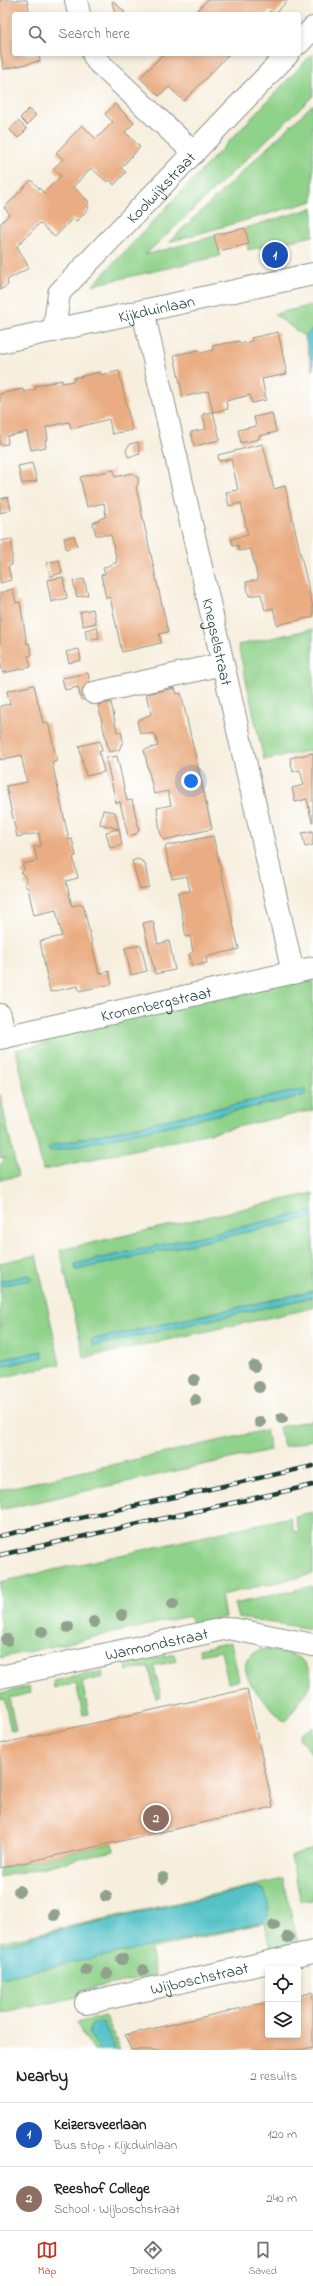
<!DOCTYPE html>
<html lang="en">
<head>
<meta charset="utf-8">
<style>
	:root { --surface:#fff; --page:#f2f2f2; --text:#202124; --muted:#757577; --line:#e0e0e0; --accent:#c8321e }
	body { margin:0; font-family:"Indie Flower",sans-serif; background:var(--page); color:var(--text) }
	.controls { position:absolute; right:12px; bottom:12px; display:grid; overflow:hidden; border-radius:4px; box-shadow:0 2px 6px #0003 }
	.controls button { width:36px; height:36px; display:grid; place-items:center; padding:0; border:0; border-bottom:1px solid var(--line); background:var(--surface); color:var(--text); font:20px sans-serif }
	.you { position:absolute; left:191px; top:781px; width:14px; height:14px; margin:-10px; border:3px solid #fff; border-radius:50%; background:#1a73e8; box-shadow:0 0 0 6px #1a73e833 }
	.badge { display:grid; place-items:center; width:26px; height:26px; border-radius:50%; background:var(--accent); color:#fff; font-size:13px; font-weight:700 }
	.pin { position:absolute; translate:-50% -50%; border:2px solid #fff; box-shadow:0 1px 4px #0006 }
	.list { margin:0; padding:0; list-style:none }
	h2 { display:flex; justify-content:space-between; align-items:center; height:52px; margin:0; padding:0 16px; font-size:17px }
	h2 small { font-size:13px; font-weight:400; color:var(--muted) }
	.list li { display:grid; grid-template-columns:26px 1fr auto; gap:12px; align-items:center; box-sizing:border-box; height:64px; padding:0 16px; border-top:1px solid var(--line) }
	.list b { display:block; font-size:15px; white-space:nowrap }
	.list p { margin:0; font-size:13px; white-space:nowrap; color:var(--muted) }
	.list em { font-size:13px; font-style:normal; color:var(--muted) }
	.icon { flex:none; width:22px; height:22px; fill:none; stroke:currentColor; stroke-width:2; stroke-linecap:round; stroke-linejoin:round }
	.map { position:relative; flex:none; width:313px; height:2050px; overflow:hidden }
	.search { position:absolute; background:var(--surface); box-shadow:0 2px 6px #0003; left:12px; right:12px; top:12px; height:44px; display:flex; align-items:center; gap:10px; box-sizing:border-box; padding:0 14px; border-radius:4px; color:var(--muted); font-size:15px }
	.sheet { height:180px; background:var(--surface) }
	nav { display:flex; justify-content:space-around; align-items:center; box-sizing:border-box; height:56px; border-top:1px solid var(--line); background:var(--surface); font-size:11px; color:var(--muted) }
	nav a { display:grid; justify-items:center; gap:2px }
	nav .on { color:var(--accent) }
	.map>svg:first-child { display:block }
</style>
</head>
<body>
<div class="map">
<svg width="313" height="2050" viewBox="0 0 313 2050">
	<rect width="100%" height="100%" fill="#fff"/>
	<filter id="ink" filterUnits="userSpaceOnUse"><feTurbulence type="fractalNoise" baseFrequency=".025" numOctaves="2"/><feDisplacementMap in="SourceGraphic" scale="8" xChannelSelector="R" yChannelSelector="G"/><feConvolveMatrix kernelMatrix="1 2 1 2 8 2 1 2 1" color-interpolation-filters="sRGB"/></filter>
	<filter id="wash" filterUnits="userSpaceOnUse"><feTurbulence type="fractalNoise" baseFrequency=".012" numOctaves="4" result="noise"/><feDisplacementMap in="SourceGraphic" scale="16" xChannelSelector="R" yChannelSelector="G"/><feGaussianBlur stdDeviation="0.9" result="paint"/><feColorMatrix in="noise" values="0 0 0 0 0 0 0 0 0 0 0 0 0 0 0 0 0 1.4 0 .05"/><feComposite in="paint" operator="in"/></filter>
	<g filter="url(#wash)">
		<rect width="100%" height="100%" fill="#f7efde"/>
		<!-- green -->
		<path fill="#8fd28a" stroke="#57885f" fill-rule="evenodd" d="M313,53V96L311,98L145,255L215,236L220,256L93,285Z
			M313,104V201L169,242Z
			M313,208V236L248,250L245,228Z
			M313,305V328L305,337L274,314Z
			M313,629V750L264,760L238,645Z
			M313,976V1110L43,1170L16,1050L47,1043L45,1036ZM304,1089L306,1093L303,1096L58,1150L49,1151L48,1148L53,1145Z
			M0,1094L18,1176L0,1180V1164L6,1158H0Z
			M313,1193V1211L75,1264L77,1270L313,1217V1291L91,1340L93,1346L313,1297V1308L84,1358L60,1250Z
			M36,1255L60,1364L0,1378V1367L43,1357L42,1351L0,1360V1286L31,1280L30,1275L0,1281V1263Z
			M313,1420V1440L284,1447L279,1427Z
			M266,1430L270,1450L0,1510V1490Z
			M313,1512V1574L221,1595L225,1617L194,1624L189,1616L0,1658V1582L290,1517L294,1532L299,1531L295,1516Z
			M313,1586V1629L238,1618L234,1604Z
			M231,1642L239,1680L228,1682L221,1651L200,1655L199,1649Z
			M263,1649C284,1651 313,1655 311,1684L286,1721L282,1720C270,1706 236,1678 248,1658C252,1653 257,1650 263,1649Z
			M174,1654L176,1661L154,1666L161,1697L156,1699L149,1667L127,1671L126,1665Z
			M102,1671L103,1677L82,1682L89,1714L83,1715L76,1683L54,1688L53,1681Z
			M29,1687L30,1693L9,1698L16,1730L11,1731L4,1699L0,1700V1693Z
			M313,1727V1755L299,1738L301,1734Z
			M113,1843L114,1851L0,1877V1868Z
			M313,1848V1900L301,1902L291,1857Z
			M283,1879L298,1942L271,1949L265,1923L150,1949L155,1975L80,1991L81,1996L0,2014V1978L263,1922L269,1909L264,1890L257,1887L44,1934L0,1946V1942Z
			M106,2016L120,2050H116L104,2024L89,2034L99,2050H93L76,2023Z"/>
		<!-- water -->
		<path fill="#54c2c8" stroke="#3a807e" d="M313,328V371L305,337Z
			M304,1089L306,1093L303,1096L58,1150L49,1151L48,1148L53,1145Z
			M313,1211V1217L76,1270L75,1264Z
			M30,1275L31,1280L0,1286V1281Z
			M313,1291V1297L93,1346L91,1340Z
			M42,1351L43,1357L0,1367V1360Z
			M257,1887L264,1890C267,1900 273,1913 264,1922L0,1978V1946L44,1934Z
			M100,2022L104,2024L116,2050H99L89,2034L91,2025Z"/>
		<g id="blocks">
			<!-- building -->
			<path fill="#eaad83" d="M0,0H27L30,14H14V54H39L40,61L4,69L0,50Z
				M207,0H288L275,14L270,11L267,14H194Z
				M113,1L125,12L123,14H115L112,2Z
				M163,54H229L184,101L169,87L159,96L140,78Z
				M115,104L134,123L125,132L140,147L121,168L126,172L114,185L110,180L107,182L91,168L73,187L89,202L87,204L89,208L77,221L72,219L55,237L40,223L17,246L29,268L7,280L8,285L0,290V224L10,214L4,208L31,180L44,193L61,176L53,169L63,159L56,153L82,125L96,139L113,122L105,114Z
				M29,109L36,115L27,125L20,118Z
				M18,121L27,129L18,138L10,130Z
				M245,228L249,244L218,251L214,235Z
				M278,332L287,374L262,379L266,400L252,403L250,395L226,401L228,409L213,412L208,391L183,397L174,355L199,350L201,353L213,350L212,346L239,341L240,344L252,341L251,338Z
				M119,371L132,430L112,434L109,419L71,429L69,422L46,427L48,440H45L46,447L31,450L27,432L7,436L8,444L0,445V394L23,389V392L36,389L35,386L62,380V383L74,381V378L100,372L101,375Z
				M213,412L220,440L194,446L191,432L206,429L203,414Z
				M272,413L276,432L259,436V439L241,443L238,430L256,426L254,417Z
				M138,442L140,454L128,457L126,450L130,444Z
				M263,444L274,489L285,486L313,608V617L277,625L273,608L265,610L261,594L249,596L246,582L258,580L251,549L239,551L238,545L233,546L231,539L248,535L241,503L229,506L226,492L238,490L231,459L219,461L218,455Z
				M32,463L37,481L22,484L18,466Z
				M114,470L115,477L132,473L138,478V485L136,487L168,632L159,634L161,643L122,652L110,597L106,598L101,575L105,574L103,568L117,562L114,548L111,535H96L93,523L106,516L104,503L87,507L80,477Z
				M8,497L11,510L0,513V499Z
				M74,536L77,546L66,549L64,538Z
				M12,539V565L8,566L11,580L0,583V541Z
				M59,560L62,573L50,576L47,563Z
				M63,577L67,598L51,602L47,580Z
				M84,579L88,595L77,597L73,581Z
				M13,589L16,603L20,602L27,644L29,643L32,655L28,656L31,667L3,673L0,660V593Z
				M93,609L96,623L83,626L80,612Z
				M97,627L99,638L87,640L85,630Z
				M79,649L81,660L69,663L66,652Z
				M88,673L93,698L81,700L78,687L65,690L62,678Z
				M34,685L43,723L48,722L57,761L52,762L69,840L72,839L76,856L73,857L78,878L66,881L72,906L83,904L99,974L109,971L112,984L79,991L78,986L50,992L40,941L62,936L56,910L34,915L28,888L24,885L26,880L25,876L21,873L24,869L22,864L37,861L34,847L41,846L39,833L17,837L6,786L27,782L21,755L0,760V706L10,704L7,691Z
				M175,688L177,694L181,693L212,829L164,840L160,832L157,808L171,805L168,791L154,794L144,750L158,746L155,734L140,733L137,721L151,714L146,694Z
				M111,702L117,732L121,731L123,741L119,750L109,752L98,705Z
				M100,741L102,751L99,752L104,772L86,776L79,746Z
				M313,753V822H312L307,799L295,802L292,788L304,785L300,770L293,772L290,758Z
				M117,756L127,801L132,800L139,830L136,834L128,836L120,802L116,803L106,758Z
				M103,810L115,812L119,829L100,824Z
				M119,829L122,845L110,848L106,832Z
				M313,831V845L305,847L302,833Z
				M213,836L239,949L206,957L207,963L192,966L189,954L193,952L190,936L186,937L178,893L190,891L187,876L172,879L165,846Z
				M138,859L145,863L149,887L140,889L132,861Z
				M153,921L158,944L169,941L175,970L155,974L143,923Z
				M141,945L147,971L131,975L125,948Z
				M247,1689L273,1807L0,1868V1744Z
				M313,1992V2047L298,2050H131L125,2035L268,2002V2035H298V1996Z"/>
		</g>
	</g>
	<g filter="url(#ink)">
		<use href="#blocks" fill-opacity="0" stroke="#8b9689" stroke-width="1"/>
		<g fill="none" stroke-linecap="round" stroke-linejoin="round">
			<defs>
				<g id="minor">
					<path d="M76,0L79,14"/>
					<path d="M299,43L313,28"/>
					<path d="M93,54L97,61L194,153"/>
					<path id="s1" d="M143,311L293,973"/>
					<path id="s2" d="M54,331L59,293L288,54"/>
					<path id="s3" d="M0,342L313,274"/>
					<path d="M94,693L223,664"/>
					<path d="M0,1015L5,1037"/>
					<path id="s4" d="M0,1038L313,968"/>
					<path id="s5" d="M0,1677L228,1628L313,1645"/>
					<path id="s6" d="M86,2003L313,1952"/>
				</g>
			</defs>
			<!-- minor casing -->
			<use href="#minor" stroke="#8b9689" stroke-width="24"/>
			<!-- minor -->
			<use href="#minor" stroke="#fff" stroke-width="22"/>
			<defs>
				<path id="rail" d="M0,1536L313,1466
					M0,1555L313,1485"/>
			</defs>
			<!-- rail casing -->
			<use href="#rail" stroke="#1f3d34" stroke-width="4.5"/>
			<!-- rail -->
			<use href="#rail" stroke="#fff" stroke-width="3" stroke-dasharray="9" stroke-linecap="butt"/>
		</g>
		<!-- trees -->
		<g fill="#90a18d">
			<circle cx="254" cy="1366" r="6"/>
			<circle cx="194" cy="1380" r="6"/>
			<circle cx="259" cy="1387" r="6"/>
			<circle cx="195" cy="1400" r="6"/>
			<circle cx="282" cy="1418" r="6"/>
			<circle cx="260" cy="1422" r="6"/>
			<circle cx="173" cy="1604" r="6"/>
			<circle cx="122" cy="1615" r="6"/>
			<circle cx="94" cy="1622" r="6"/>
			<circle cx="68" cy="1627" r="6"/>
			<circle cx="42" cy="1632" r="6"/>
			<circle cx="7" cy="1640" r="6"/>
			<circle cx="163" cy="1878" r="6"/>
			<circle cx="19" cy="1891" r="6"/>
			<circle cx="106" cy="1896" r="6"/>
			<circle cx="54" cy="1915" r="6"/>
			<circle cx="274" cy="1925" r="6"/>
			<circle cx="288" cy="1937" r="6"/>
			<circle cx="122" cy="1959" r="6"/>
			<circle cx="86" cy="1970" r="6"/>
			<circle cx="143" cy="1970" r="6"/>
			<circle cx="107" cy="1974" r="6"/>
		</g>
	</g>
	<g text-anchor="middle" stroke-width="4" stroke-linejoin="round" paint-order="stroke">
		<!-- street labels -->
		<g font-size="16" fill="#1f3d34" stroke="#fff">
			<text dy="6" stroke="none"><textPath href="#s2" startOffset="185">Koolwijkstraat</textPath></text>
			<text dy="6" stroke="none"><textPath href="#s3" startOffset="160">Kijkduinlaan</textPath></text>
			<text dy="6" stroke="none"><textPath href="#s1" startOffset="339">Knegselstraat</textPath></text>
			<text dy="6" stroke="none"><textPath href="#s4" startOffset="160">Kronenbergstraat</textPath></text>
			<text dy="6" stroke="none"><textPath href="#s5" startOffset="160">Warmondstraat</textPath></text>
			<text dy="6" stroke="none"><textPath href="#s6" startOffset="116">Wijboschstraat</textPath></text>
		</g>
	</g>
</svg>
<div class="controls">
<button><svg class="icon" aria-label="locate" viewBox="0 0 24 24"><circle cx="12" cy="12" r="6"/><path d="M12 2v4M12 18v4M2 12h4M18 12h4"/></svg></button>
<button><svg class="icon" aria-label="layers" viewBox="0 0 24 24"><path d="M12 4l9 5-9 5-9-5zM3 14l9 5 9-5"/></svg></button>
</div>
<div class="you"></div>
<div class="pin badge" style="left:275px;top:255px;background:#1a4fb4">1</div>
<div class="pin badge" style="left:156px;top:1818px;background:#8d6e63">2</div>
<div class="search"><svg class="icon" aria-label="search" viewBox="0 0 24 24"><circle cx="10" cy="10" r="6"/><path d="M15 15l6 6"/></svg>Search here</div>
</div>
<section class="sheet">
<h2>Nearby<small>2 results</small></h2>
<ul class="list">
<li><span class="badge" style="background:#1a4fb4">1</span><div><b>Keizersveerlaan</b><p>Bus stop · Kijkduinlaan</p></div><em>120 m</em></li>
<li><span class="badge" style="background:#8d6e63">2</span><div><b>Reeshof College</b><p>School · Wijboschstraat</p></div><em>240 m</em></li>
</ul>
</section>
<nav>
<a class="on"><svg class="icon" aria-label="map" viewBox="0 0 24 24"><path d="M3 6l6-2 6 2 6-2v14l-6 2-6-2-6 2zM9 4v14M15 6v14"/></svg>Map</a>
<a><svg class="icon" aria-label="directions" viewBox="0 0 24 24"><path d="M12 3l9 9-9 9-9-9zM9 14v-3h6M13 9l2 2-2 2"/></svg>Directions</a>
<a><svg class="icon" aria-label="saved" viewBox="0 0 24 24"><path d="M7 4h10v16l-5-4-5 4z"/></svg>Saved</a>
</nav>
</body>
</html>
